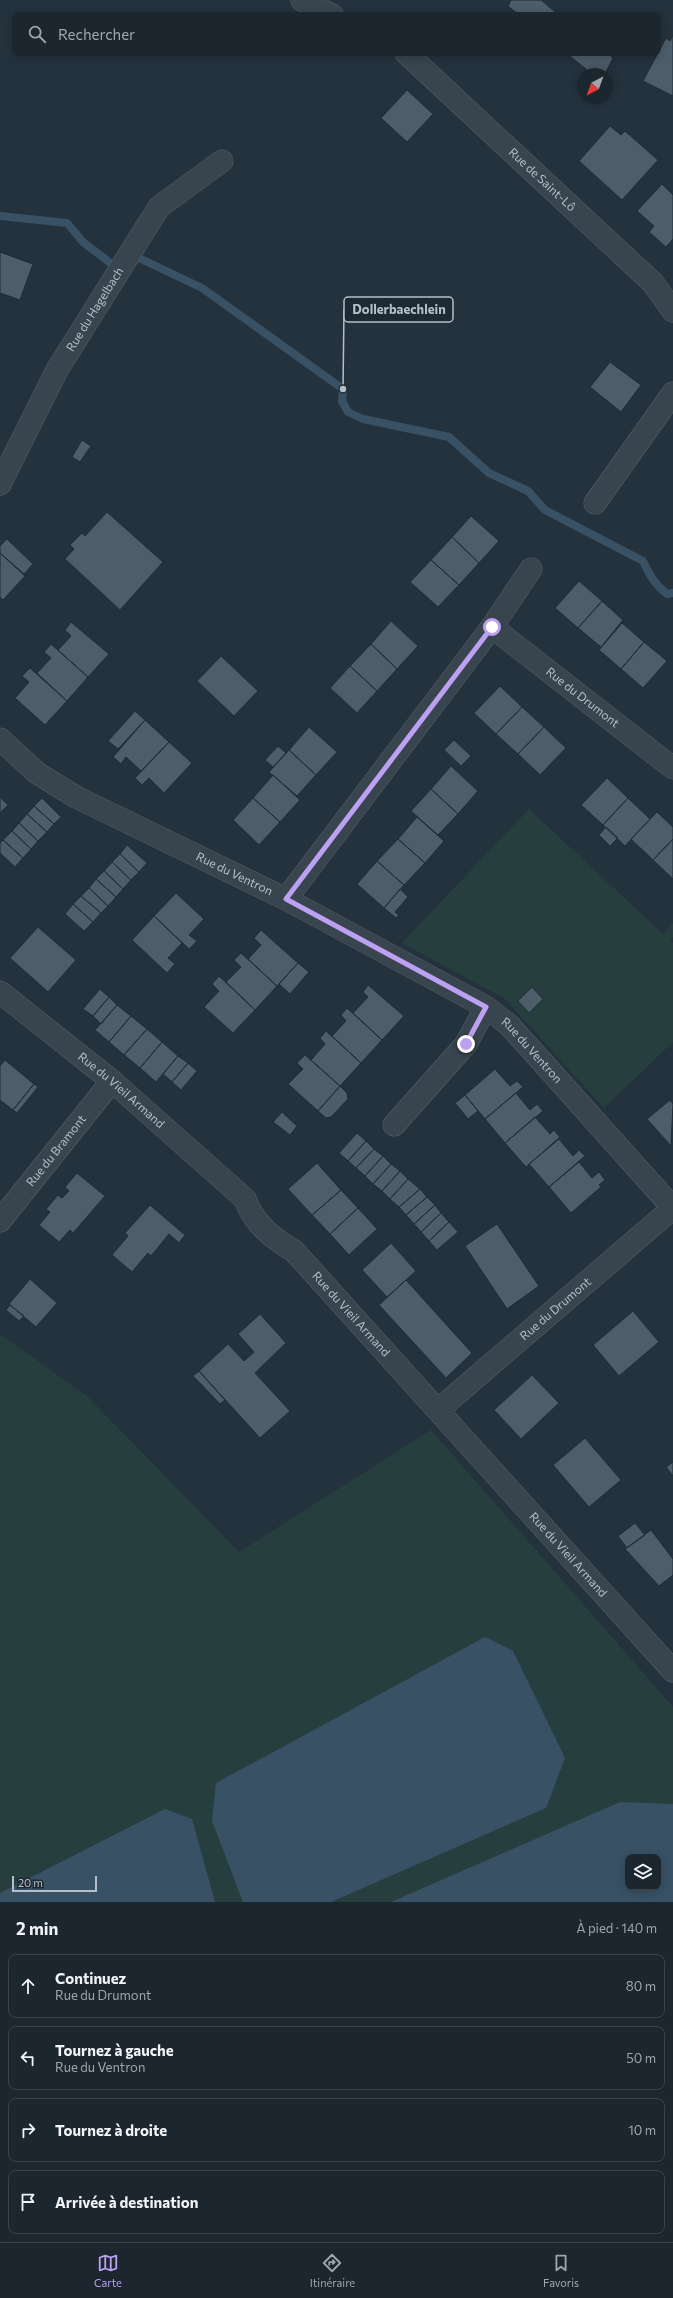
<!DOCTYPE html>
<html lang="fr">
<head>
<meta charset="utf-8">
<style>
	:root { --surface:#1b262e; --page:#28323a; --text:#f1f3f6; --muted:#a0a5aa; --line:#39434a; --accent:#bca0f2 }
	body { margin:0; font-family:Commissioner,sans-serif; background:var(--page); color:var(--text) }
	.controls { position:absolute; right:12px; bottom:12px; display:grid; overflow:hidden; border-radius:8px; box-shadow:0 2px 10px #0003 }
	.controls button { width:36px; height:36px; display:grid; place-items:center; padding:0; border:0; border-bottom:1px solid var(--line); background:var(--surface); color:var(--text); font:20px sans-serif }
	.compass { position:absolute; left:577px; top:68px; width:36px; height:36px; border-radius:50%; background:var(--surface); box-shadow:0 2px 10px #0003; rotate:221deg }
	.scale { position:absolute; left:12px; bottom:10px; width:85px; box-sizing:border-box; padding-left:4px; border:2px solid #b4bfc9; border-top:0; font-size:11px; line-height:14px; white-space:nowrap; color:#b4bfc9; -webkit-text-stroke:3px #1d2933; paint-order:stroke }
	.stop { position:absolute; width:12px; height:12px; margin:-9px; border:3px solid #bca0f2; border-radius:50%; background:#fff }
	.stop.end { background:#bca0f2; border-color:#fff; box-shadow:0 1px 4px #0008 }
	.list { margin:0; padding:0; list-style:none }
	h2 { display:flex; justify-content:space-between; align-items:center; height:52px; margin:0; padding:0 16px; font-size:17px }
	h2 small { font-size:13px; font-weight:400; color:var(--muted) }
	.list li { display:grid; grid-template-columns:26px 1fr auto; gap:12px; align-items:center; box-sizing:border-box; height:64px; margin:0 8px 8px; padding:0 8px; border:1px solid var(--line); border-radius:8px }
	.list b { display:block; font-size:15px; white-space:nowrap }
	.list p { margin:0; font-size:13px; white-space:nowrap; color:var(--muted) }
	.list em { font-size:13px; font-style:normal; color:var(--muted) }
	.icon { flex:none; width:22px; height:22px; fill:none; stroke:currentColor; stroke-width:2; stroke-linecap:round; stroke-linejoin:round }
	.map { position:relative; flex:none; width:673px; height:1902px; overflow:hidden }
	.search { position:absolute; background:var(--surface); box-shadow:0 2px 10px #0003; left:12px; right:12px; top:12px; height:44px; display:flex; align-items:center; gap:10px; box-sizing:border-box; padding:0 14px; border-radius:8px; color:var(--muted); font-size:15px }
	.sheet { height:340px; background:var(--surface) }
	nav { display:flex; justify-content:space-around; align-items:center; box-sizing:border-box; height:56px; border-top:1px solid var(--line); background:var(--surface); font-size:11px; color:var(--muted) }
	nav a { display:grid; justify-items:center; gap:2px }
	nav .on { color:var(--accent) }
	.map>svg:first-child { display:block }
</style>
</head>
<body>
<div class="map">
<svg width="673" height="1902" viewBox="0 0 673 1902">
	<rect width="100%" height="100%" fill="#24323e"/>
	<!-- green -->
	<path fill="#263f3e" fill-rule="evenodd" d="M529,809L663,934L673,923V937L670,940L673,943V1042L604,1108L504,998L402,943Z
		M0,1334L87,1396L239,1552L431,1430L673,1707V1902H0ZM628,1857H658V1887H628Z"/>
	<!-- water -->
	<path fill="#385165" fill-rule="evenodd" d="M485,1637L513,1651L565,1758L546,1808L331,1902H243L212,1821L216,1783Z
		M620,1802L673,1804V1902H391ZM628,1857H658V1887H628Z
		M165,1809L192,1819L215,1902H0V1893Z"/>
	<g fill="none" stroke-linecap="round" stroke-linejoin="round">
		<!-- stream -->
		<path stroke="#385165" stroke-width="8" d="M0,216L67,223L83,242L113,265L119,263
			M131,260L139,258L202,288L343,389L342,401L348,412L363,419L449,437L489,473L528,491L545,510L643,561C649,574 655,585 667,594L673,593"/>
	</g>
	<!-- building -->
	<path fill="#4d5d69" stroke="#1f2b35" d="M511,0H541L559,15H519L508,6Z
		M673,35V96L643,81L666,38L670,41Z
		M566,53H607L613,58L605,74H592Z
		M407,90L433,114L407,142L381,118Z
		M610,126L621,135L625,131L658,160L622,200L579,161Z
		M662,184L673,195V239L666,247L649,232L654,226L637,211Z
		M0,252L33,264L20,300L0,293Z
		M610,362L641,385L621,412L590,387Z
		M82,440L91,446L80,462L72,457Z
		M107,512L163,562L120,610L65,559L74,549L70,545L82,533L85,536Z
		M471,516L499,541L479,563L452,537Z
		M452,537L479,563L459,585L431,560Z
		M7,539L33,564L24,574L0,553V546Z
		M0,553L25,576L3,600L0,597Z
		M431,560L459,585L438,607L410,582Z
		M579,581L602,601L578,628L555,608Z
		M602,601L623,620L601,647L578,628Z
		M391,621L418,646L397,669L371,644Z
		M71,622L109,654L88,677L58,650L71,636L65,630Z
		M622,623L644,642L621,669L599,650Z
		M644,642L667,661L643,688L621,669Z
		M51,644L88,677L67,701L37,673L51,658L44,652Z
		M371,644L397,669L377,691L350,666Z
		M221,656L258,691L234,716L197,681Z
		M350,666L377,691L357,713L330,688Z
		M30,668L67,701L45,725L15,698L29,682L22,676Z
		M500,686L522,707L496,734L474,713Z
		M522,707L544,727L518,754L496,734Z
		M135,711L145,720L118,749L108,741Z
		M145,720L169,742L141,771L126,757L121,764L113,757Z
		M309,727L337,752L316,775L289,750Z
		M544,727L566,748L540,775L518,754Z
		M454,740L471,756L461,766L444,750Z
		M169,742L192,763L164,793L149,778L142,785L135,778Z
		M278,746L286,753L273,767L265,760Z
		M289,750L316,775L297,796L269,772Z
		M451,766L478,791L458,814L431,789Z
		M273,775L300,800L280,822L253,798Z
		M607,778L628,798L603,825L581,805Z
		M431,789L458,814L438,835L411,811Z
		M0,797L8,805L0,813Z
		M42,798L61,817L54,824L34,806Z
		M253,798L280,822L259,845L233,820Z
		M628,798L650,819L625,846L603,825Z
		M34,806L54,824L47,832L27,814Z
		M657,812L673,827V839L653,860L631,839Z
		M27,814L47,832L38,841L19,823Z
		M417,817L444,841L425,863L398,839Z
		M19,823L38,841L31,849L12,831Z
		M606,827L618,838L610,846L599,835Z
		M12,831L31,849L23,858L3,840Z
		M398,839L425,863L404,885L377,861Z
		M673,839V879L653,860Z
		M3,840L23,858L15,867L0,853V843Z
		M127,845L147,863L139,872L120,854Z
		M120,854L139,872L131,880L112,862Z
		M377,861L404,885L384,908L357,884Z
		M112,862L131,880L123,889L104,871Z
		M104,871L123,889L116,897L96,879Z
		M96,879L116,897L108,906L89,888Z
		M89,888L108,906L101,913L81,896Z
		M400,889L408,897L395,912L399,915L396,918L384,908Z
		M176,893L204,919L189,935L197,941L189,949L154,916Z
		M81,896L101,913L93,922L73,904Z
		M73,904L93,922L84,931L65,914Z
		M154,916L182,943L168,958L175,964L167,973L132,940Z
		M38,927L76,960L48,992L10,958Z
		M261,930L298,963L277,986L248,959L261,945L254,938Z
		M241,953L277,986L255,1010L226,982L241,967L234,960Z
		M298,963L309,972L290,994L279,984Z
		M219,976L255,1010L233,1033L204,1007L219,991L212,984Z
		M368,985L404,1016L382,1040L353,1013L368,997L363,992Z
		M532,987L543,999L529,1013L518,1001Z
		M100,989L109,997L93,1016L83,1009Z
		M109,997L117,1005L101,1024L93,1016Z
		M117,1005L131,1016L109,1042L95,1030Z
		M347,1008L382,1040L361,1063L332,1036L346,1021L341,1015Z
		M131,1016L147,1029L124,1055L109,1042Z
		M147,1029L162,1042L140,1068L124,1055Z
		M326,1031L361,1063L340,1086L311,1060L325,1044L320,1038Z
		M162,1042L178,1056L156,1082L140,1068Z
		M305,1055L340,1086L318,1111L288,1084L303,1069L297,1063Z
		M178,1056L188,1063L172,1082L163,1074Z
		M5,1060L34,1084L13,1110L0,1100V1066Z
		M188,1063L197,1071L181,1090L172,1082Z
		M495,1069L510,1086L517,1081L523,1087L485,1119L465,1095Z
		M34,1084L38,1087L17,1113L13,1110Z
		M340,1086L347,1093L348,1099L331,1117L326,1118L318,1111Z
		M516,1093L530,1110L537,1104L543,1111L505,1143L485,1119Z
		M465,1095L478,1111L468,1119L455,1103Z
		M670,1100L673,1104L671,1146L647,1119Z
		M282,1112L297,1126L290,1135L273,1122Z
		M535,1117L550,1134L554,1130L560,1137L526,1167L505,1143Z
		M357,1133L366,1141L348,1161L339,1153Z
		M559,1139L573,1156L579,1150L585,1156L549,1187L529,1164Z
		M366,1141L374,1149L356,1168L348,1161Z
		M374,1149L383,1156L365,1176L356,1168Z
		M383,1156L391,1164L373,1184L365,1176Z
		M579,1162L592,1178L599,1172L605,1180L599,1185L601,1187L571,1213L549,1187Z
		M317,1163L341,1190L312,1215L288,1189Z
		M391,1164L400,1171L382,1191L373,1184Z
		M400,1171L408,1179L390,1199L382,1191Z
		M77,1173L105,1196L73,1233L70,1230L59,1242L39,1225L50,1212L46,1209L58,1195L62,1198L69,1191L65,1187Z
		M408,1179L420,1189L399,1207L390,1199Z
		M420,1189L427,1197L406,1215L399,1207Z
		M341,1190L358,1208L330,1234L312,1215Z
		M427,1197L435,1205L414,1224L406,1215Z
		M150,1205L185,1235L179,1243L169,1234L151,1256L148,1253L132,1272L112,1255L128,1236L125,1233Z
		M435,1205L441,1213L421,1232L414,1224Z
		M358,1208L377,1229L349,1255L330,1234Z
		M441,1213L449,1222L429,1241L421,1232Z
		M449,1222L458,1232L437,1250L429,1241Z
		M497,1224L539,1286L507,1309L465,1246Z
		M391,1243L416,1271L387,1297L362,1270Z
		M30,1279L57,1303L36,1327L9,1304Z
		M406,1280L472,1353L446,1378L379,1305Z
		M10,1305L24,1316L19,1321L6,1310Z
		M633,1311L659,1342L619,1376L593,1345Z
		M260,1314L286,1343L255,1373L290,1411L260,1438L199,1371L228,1344L244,1361L254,1352L238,1334Z
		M199,1371L225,1400L220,1404L193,1376Z
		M532,1375L559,1403L521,1439L494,1410Z
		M585,1438L621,1480L589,1507L553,1465Z
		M673,1462V1476L666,1467Z
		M635,1523L645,1535L627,1548L618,1536Z
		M651,1530L673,1559V1575L659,1586L625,1549Z"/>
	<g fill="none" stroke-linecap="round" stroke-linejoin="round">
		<defs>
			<g id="minor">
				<path d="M302,0L332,15"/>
				<path id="s1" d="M406,53L653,283L673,311"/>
				<path id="s2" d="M0,484L57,370L159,207L222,161"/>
				<path d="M595,503L673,393"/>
				<path d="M492,627L531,569"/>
				<path id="s3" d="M0,739L37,773L76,797L286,899L486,1007L509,1025L673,1208"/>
				<path id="s4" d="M286,899L492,627L673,768"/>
				<path id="s5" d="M0,992L112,1081L245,1199C254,1224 272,1238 294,1251L673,1671"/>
				<path d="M394,1125L466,1044L486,1007"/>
				<path id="s6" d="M0,1221L112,1081"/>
				<path id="s7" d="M438,1410L673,1208"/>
			</g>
		</defs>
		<!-- minor casing -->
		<use href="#minor" stroke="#56626c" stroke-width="23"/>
		<!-- minor -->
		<use href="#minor" stroke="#38444e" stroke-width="22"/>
	</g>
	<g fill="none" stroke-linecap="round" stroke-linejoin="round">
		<!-- route -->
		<path stroke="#bca0f2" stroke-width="5" d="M466,1044L486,1007L286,899L492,627"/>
	</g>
	<g text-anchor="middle" stroke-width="3.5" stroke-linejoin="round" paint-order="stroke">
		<!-- street labels -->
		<g font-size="12" fill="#b4bfc9" stroke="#1d2933">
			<text dy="4" stroke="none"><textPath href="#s1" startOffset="186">Rue de Saint-Lô</textPath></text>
			<text dy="4" stroke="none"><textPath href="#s2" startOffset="199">Rue du Hagelbach</textPath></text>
			<text dy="4" stroke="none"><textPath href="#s4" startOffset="456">Rue du Drumont</textPath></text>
			<text dy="4" stroke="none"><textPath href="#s3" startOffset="272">Rue du Ventron</textPath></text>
			<text dy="4" stroke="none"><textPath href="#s3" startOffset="620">Rue du Ventron</textPath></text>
			<text dy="4" stroke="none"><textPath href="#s5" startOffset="156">Rue du Vieil Armand</textPath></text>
			<text dy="4" stroke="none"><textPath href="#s6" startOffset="90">Rue du Bramont</textPath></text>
			<text dy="4" stroke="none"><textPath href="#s7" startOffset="155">Rue du Drumont</textPath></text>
			<text dy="4" stroke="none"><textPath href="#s5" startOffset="479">Rue du Vieil Armand</textPath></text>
			<text dy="4" stroke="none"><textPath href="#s5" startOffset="803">Rue du Vieil Armand</textPath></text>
		</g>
	</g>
	<!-- callouts -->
	<path fill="none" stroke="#b4bfc9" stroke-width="1.5" d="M343 389L344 309"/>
	<circle fill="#b4bfc9" stroke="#1d2933" stroke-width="1.5" cx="343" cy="389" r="4"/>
	<rect fill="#1d2933" stroke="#b4bfc9" stroke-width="1.5" x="344" y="297" width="109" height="25" rx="4"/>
	<g font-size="13" text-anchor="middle" font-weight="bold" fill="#b4bfc9">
		<text x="399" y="314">Dollerbaechlein</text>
	</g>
</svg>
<div class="controls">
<button><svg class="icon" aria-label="layers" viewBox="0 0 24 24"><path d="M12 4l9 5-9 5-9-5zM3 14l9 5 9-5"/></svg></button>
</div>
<svg class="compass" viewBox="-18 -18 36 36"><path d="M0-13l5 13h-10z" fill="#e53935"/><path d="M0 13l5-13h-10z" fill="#a0a5aa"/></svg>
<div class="scale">20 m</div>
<div class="stop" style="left:492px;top:627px"></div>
<div class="stop end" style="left:466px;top:1044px"></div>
<div class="search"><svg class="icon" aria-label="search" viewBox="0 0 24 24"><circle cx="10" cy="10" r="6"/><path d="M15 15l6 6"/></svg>Rechercher</div>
</div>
<section class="sheet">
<h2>2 min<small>À pied · 140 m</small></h2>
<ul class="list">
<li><svg class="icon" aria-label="ahead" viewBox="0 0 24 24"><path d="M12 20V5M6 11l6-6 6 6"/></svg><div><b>Continuez</b><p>Rue du Drumont</p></div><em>80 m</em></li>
<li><svg class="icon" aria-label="left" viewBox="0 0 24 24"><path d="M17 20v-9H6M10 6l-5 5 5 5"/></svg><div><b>Tournez à gauche</b><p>Rue du Ventron</p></div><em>50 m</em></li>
<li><svg class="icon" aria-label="right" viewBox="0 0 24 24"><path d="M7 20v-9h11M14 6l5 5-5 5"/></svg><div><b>Tournez à droite</b></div><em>10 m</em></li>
<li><svg class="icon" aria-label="arrive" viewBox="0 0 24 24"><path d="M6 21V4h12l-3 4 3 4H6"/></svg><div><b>Arrivée à destination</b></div></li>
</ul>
</section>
<nav>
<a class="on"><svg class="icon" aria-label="map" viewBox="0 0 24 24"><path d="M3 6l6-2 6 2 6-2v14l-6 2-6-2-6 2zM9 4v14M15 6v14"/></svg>Carte</a>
<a><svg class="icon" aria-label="directions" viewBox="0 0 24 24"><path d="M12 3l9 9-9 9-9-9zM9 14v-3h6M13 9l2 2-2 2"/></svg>Itinéraire</a>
<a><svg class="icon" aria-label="saved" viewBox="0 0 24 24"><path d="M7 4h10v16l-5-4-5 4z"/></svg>Favoris</a>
</nav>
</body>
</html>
